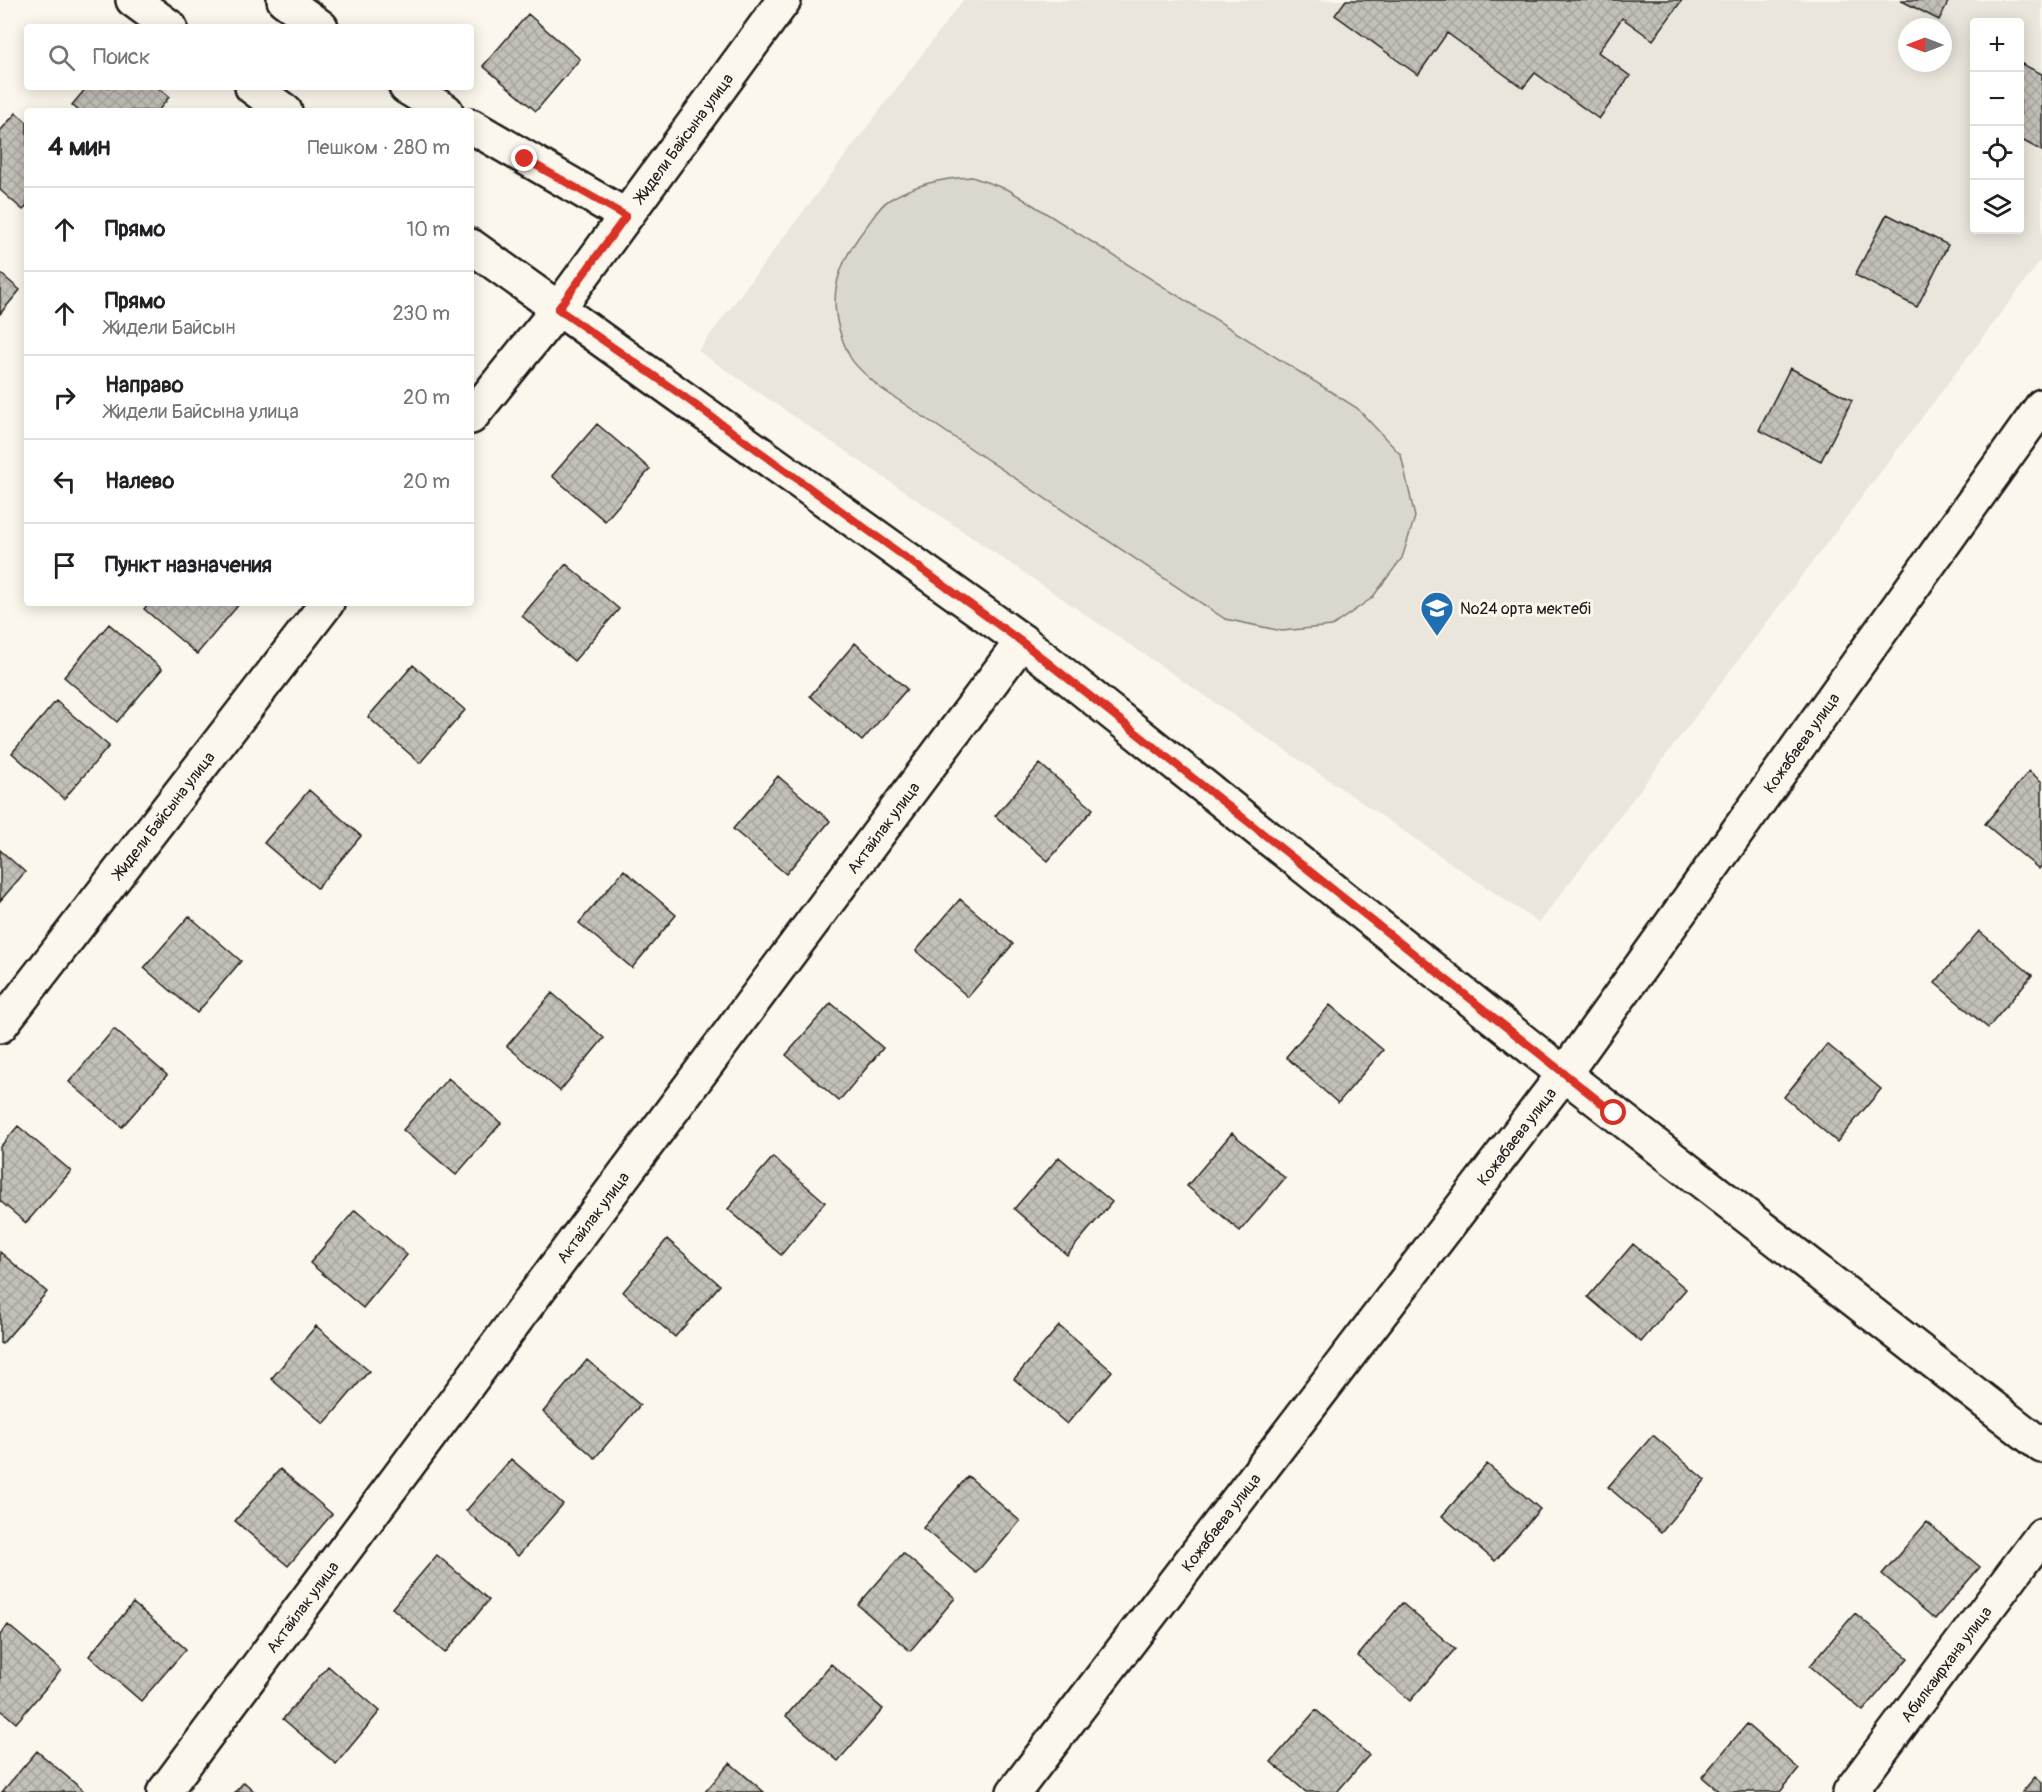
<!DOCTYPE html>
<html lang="ru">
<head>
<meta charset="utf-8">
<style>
	:root { --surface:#fff; --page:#f6f6f6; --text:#202124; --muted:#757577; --line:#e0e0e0 }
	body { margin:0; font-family:Pangolin,sans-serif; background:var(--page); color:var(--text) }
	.controls { position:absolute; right:18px; top:18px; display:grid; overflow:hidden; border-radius:6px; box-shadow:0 3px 15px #0003 }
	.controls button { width:54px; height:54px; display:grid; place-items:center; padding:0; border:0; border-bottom:2px solid var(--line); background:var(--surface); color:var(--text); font:30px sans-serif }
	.compass { position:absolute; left:1898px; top:18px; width:54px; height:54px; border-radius:50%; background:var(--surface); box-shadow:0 3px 15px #0003; rotate:270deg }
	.stop { position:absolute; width:18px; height:18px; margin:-14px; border:4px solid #d93025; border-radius:50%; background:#fff }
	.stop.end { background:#d93025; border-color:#fff; box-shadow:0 2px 6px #0008 }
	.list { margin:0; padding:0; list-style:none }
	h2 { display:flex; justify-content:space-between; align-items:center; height:78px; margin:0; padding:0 24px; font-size:26px }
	h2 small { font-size:20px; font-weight:400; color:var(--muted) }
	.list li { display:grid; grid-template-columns:39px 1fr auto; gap:18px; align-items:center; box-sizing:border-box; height:84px; padding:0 24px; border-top:2px solid var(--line) }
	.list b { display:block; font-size:22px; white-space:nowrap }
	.list p { margin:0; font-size:20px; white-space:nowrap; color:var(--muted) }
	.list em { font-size:20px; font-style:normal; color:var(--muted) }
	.icon { flex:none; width:33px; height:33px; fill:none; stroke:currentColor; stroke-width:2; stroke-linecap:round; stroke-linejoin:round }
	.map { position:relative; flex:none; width:2042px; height:1792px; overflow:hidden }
	.search { position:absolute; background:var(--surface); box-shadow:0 3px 15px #0003; left:24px; top:24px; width:450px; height:66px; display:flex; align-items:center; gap:15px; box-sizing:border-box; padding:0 21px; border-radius:6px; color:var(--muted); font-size:22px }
	.panel { position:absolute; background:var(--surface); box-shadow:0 3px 15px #0003; left:24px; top:108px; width:450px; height:498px; border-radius:6px }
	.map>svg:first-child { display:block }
</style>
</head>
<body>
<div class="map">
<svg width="2042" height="1792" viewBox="0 0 2042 1792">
	<defs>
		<pattern id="building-cross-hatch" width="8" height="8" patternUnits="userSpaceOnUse" patternTransform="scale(1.5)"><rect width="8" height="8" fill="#c3c0b8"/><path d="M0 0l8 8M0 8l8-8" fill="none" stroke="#a7a49e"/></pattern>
	</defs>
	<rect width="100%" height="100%" fill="#fbf7ec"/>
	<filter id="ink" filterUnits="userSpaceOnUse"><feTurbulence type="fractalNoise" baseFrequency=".0167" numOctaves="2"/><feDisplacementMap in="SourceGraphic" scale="12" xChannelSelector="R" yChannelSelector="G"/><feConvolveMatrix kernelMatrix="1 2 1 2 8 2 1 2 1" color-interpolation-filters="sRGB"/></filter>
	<g filter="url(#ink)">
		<!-- built -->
		<path fill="#eae6dc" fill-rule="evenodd" d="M963,0H2042V259L1539,923L698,351ZM1974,22H2020V230H1974ZM1907,27H1943V63H1907Z"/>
		<!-- pitch -->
		<path fill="#dad7ce" stroke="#7b7a75" stroke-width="1.5" d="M972,177L1009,190L1357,408L1401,455L1415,517L1402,558L1372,598L1332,626L1282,631L1225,619L879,387C870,378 856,368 850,357C825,307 832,270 866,227C873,218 880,205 889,200C915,184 942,178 972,177Z"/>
		<!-- building -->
		<path fill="url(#building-cross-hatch)" stroke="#1c1c1c" stroke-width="1.5" d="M1346,0H1682L1653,40L1622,18L1598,52L1630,76L1599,119L1535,73L1523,88L1447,33L1418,75L1335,15Z
			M1900,0H1949L1939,20Z
			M528,14L580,59L536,111L483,66Z
			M2020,63L2042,74V151L2020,139Z
			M87,87H157L169,97L158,111H79L72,105Z
			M16,113L27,122V206L23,210L0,190V131Z
			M1887,214L1948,245L1917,307L1855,275Z
			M0,273L20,290L0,314Z
			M1790,368L1852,400L1821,461L1759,430Z
			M597,424L650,469L605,521L552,476Z
			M566,564L619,609L574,661L522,616Z
			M149,603H240L197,654L144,609Z
			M109,624L162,669L117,722L64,677Z
			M855,643L907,689L862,741L810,696Z
			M413,665L465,710L420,763L368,717Z
			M56,701L109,746L64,799L12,753Z
			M1040,764L1093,809L1048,861L995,816Z
			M2029,771L2042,782V865L2039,869L1985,824Z
			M778,776L830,821L786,874L733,829Z
			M309,790L361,836L317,888L264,843Z
			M0,850L25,872L0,901Z
			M624,870L676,915L632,968L579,923Z
			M960,899L1013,944L968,997L916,951Z
			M189,916L241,961L197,1013L144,968Z
			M1979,931L2032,975L1988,1028L1935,983Z
			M552,993L604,1038L560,1091L507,1046Z
			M831,1003L883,1048L839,1101L786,1055Z
			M1330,1005L1383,1050L1338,1103L1286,1057Z
			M114,1029L167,1075L122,1127L69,1082Z
			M1827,1044L1881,1089L1837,1142L1784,1097Z
			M448,1078L501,1123L456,1175L403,1130Z
			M18,1126L71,1171L26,1223L0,1201V1147Z
			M1232,1133L1285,1178L1240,1231L1187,1186Z
			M773,1157L825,1202L781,1255L728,1209Z
			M1059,1157L1112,1202L1067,1255L1014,1209Z
			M355,1210L407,1255L363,1308L310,1263Z
			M667,1239L720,1285L675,1337L623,1292Z
			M1633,1244L1686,1289L1641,1342L1588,1297Z
			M0,1252L47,1292L2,1344L0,1343Z
			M316,1326L369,1371L324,1424L271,1379Z
			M1059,1326L1112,1371L1067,1424L1014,1379Z
			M587,1360L640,1405L595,1458L543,1412Z
			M1653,1435L1705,1480L1661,1532L1608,1487Z
			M511,1459L563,1504L518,1556L466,1511Z
			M1487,1464L1540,1509L1495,1561L1442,1516Z
			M280,1469L332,1514L288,1566L235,1521Z
			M968,1476L1020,1521L976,1573L923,1528Z
			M1927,1522L1980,1567L1935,1619L1882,1574Z
			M903,1553L955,1598L910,1651L858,1605Z
			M437,1555L489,1600L445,1653L392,1608Z
			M133,1603L186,1649L141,1701L89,1656Z
			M1402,1603L1455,1649L1410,1701L1358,1656Z
			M1855,1613L1908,1658L1863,1711L1810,1666Z
			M8,1625L61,1670L16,1723L0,1709V1635Z
			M831,1664L883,1709L838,1761L786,1716Z
			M328,1666L380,1711L336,1764L283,1719Z
			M1316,1710L1369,1755L1337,1792H1306L1271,1762Z
			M1747,1724L1799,1769L1780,1792H1720L1702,1777Z
			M37,1751L85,1792H2Z
			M730,1763L764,1792H705Z
			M2035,1777L2042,1783V1792H2022Z
			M244,1782L255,1792H235Z"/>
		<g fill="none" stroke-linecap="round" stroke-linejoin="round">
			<defs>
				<g id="minor">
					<path d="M133,0L170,27"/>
					<path d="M284,0L321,27"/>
					<path d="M252,87L285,111"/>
					<path d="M406,87L446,111"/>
					<path d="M471,126L626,216"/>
					<path d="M471,246L1022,641L1564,1074L2042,1446"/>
					<path id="s1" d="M471,417L558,309L784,0"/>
					<path id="s2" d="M0,1026L327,603"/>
					<path id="s3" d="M164,1792L1022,641"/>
					<path id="s4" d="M1014,1792L1564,1074L2042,406"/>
					<path id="s5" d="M1850,1792L2042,1535"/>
				</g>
			</defs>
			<!-- minor casing -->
			<use href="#minor" stroke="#1c1c1c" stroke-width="38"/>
			<!-- minor -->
			<use href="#minor" stroke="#fbf7ec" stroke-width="33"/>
		</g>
	</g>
	<g fill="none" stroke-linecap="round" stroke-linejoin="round" filter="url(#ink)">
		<!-- route -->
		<path stroke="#d93025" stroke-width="8" d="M525,159L626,216L558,309L683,396L1022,642L1614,1113"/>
	</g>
	<!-- icons -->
	<defs>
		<symbol id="school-pin" viewBox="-11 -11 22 30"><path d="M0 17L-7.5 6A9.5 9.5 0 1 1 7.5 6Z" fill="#1f6fb2" stroke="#fbf7ec"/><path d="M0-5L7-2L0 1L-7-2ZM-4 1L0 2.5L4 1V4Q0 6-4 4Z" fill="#fff"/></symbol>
	</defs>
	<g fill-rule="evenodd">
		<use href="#school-pin" x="1418" y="589" width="38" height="52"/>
	</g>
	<g text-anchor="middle" stroke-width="6" stroke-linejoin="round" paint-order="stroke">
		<!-- street labels -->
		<g font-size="16" fill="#1c1c1c" stroke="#fbf7ec">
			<text dy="6" stroke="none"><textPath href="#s1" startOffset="351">Жидели Байсына улица</textPath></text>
			<text dy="6" stroke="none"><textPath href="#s4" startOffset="1312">Кожабаева улица</textPath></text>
			<text dy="6" stroke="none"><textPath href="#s2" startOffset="267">Жидели Байсына улица</textPath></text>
			<text dy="6" stroke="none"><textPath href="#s3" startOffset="1203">Актайлак улица</textPath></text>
			<text dy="6" stroke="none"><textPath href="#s4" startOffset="826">Кожабаева улица</textPath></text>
			<text dy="6" stroke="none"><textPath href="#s3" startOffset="717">Актайлак улица</textPath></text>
			<text dy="6" stroke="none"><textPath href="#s4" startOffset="340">Кожабаева улица</textPath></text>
			<text dy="6" stroke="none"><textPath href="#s3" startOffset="231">Актайлак улица</textPath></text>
			<text dy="6" stroke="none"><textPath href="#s5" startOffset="160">Абилкаирхана улица</textPath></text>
		</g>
		<!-- poi labels -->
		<g font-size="16" fill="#1c1c1c" stroke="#fbf7ec" text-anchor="start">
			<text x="1460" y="614">№24 орта мектебі</text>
		</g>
	</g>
</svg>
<div class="controls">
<button>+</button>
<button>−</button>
<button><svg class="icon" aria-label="locate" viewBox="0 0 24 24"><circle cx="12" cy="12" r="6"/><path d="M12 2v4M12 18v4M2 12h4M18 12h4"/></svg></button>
<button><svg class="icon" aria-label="layers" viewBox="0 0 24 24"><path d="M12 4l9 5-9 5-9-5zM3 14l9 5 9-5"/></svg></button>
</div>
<svg class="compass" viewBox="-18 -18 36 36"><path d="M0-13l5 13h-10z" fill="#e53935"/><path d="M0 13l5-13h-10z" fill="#757577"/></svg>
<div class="stop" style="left:1614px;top:1113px"></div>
<div class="stop end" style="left:525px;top:159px"></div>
<div class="search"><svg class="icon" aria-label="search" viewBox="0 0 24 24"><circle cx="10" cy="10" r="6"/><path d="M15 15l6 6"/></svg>Поиск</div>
<section class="panel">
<h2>4 мин<small>Пешком · 280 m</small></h2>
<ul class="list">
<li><svg class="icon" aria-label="ahead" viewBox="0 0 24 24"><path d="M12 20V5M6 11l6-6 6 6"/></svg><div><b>Прямо</b></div><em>10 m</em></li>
<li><svg class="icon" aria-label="ahead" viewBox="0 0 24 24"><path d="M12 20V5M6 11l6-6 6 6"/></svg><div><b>Прямо</b><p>Жидели Байсын</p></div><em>230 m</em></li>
<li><svg class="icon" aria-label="right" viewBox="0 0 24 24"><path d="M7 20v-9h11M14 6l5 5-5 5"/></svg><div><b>Направо</b><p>Жидели Байсына улица</p></div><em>20 m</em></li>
<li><svg class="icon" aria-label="left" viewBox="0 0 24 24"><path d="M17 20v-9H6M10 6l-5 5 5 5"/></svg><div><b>Налево</b></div><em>20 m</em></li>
<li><svg class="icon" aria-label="arrive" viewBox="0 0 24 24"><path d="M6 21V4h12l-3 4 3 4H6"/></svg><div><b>Пункт назначения</b></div></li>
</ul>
</section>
</div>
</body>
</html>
